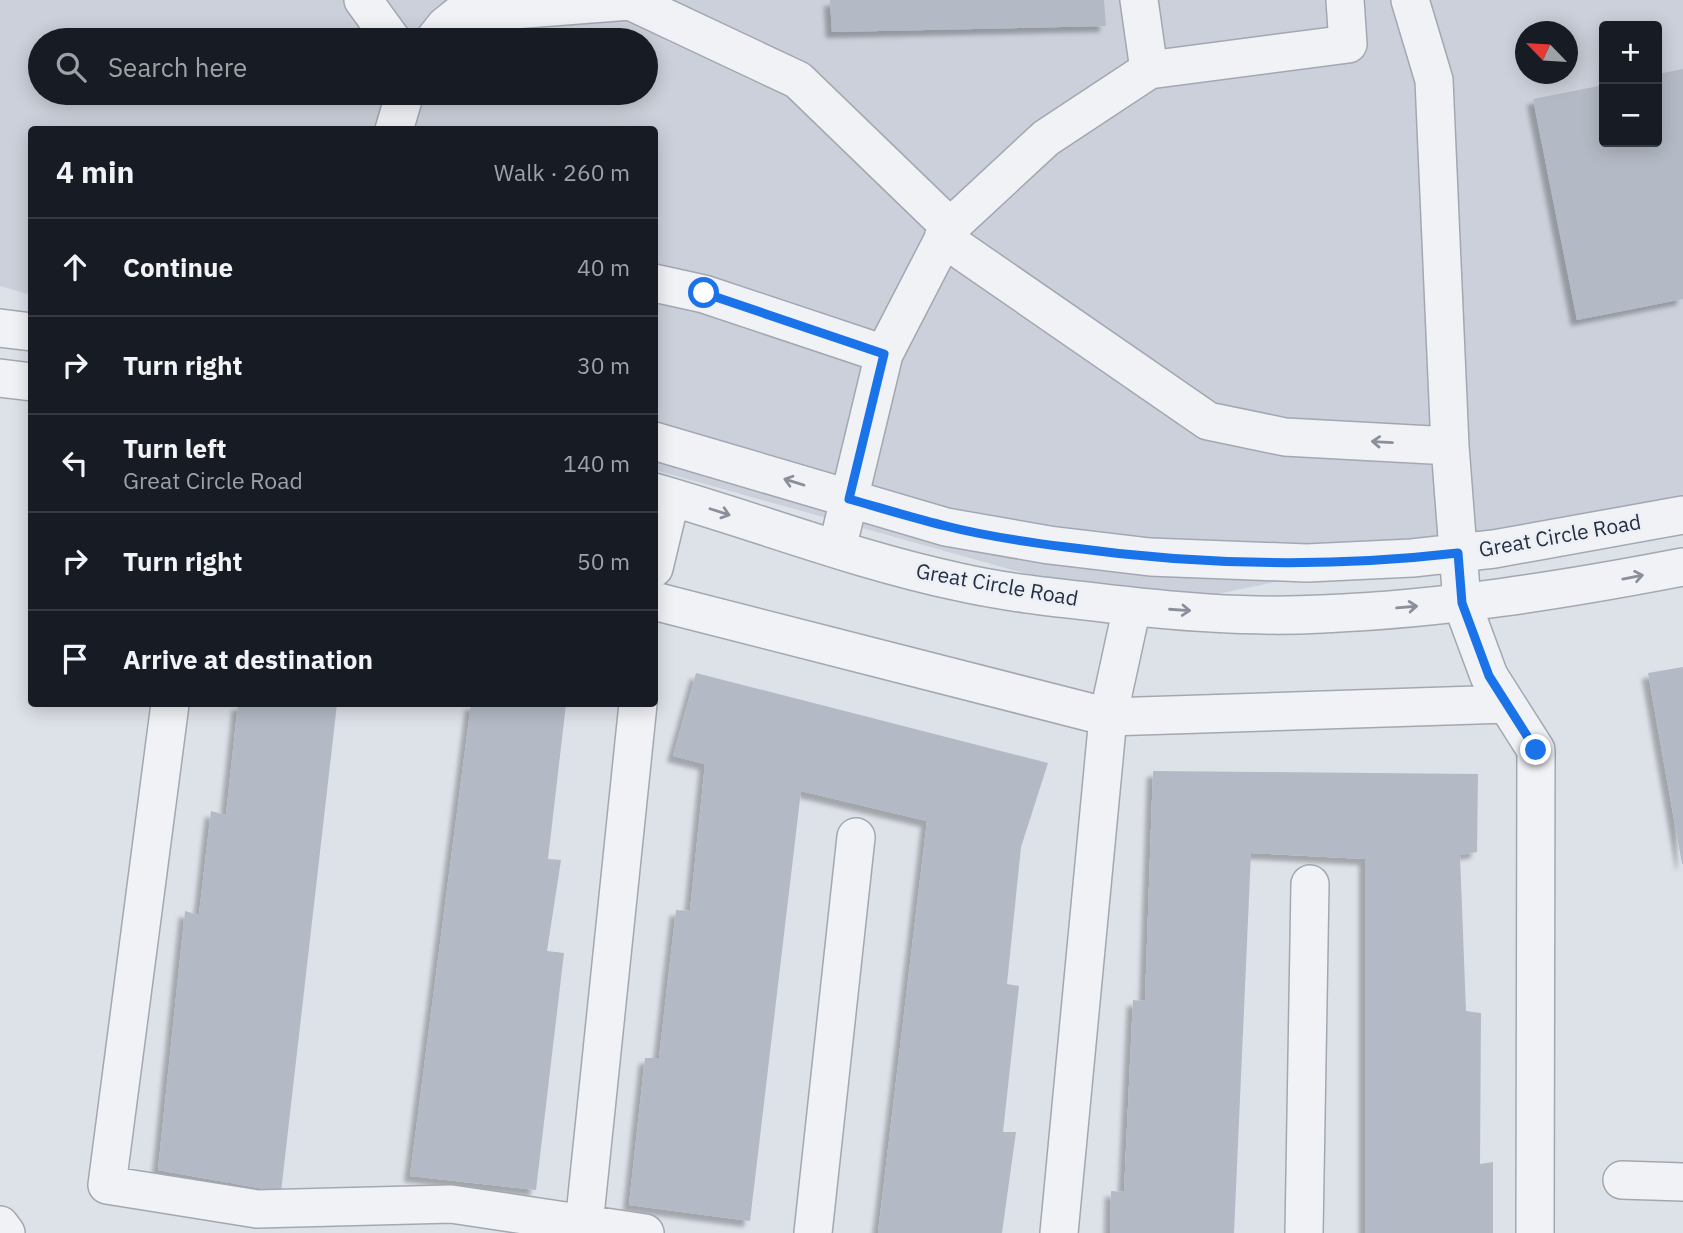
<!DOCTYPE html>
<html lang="en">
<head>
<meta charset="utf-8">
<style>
	:root { --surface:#171b24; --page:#20242c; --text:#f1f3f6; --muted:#9ea1a6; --line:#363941 }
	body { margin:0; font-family:"IBM Plex Sans",sans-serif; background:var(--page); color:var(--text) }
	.controls { position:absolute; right:21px; top:21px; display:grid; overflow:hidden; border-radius:7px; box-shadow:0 4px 18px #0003 }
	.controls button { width:63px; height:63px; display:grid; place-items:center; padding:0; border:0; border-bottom:2px solid var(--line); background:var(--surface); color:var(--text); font:35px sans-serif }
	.compass { position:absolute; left:1515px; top:21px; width:63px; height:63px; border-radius:50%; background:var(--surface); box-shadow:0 4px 18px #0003; rotate:295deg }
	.stop { position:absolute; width:21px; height:21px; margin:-16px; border:5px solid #1a73e8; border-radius:50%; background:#fff }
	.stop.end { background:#1a73e8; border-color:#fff; box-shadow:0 2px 7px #0008 }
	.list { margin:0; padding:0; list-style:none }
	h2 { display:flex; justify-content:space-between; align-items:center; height:91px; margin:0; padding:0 28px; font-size:30px }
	h2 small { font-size:23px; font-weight:400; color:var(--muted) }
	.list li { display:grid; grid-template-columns:46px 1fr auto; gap:21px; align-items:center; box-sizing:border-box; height:98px; padding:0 28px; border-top:2px solid var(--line) }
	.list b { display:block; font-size:26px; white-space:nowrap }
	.list p { margin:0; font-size:23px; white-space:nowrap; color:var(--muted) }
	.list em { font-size:23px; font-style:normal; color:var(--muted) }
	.icon { flex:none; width:38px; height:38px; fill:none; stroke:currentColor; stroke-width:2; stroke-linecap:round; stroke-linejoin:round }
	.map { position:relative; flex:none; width:1683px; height:1233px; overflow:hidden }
	.search { position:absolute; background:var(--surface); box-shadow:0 4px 18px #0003; left:28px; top:28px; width:630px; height:77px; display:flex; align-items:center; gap:18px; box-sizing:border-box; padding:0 24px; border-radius:38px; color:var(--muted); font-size:26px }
	.panel { position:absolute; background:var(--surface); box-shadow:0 4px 18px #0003; left:28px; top:126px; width:630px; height:581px; border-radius:7px }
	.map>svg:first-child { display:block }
</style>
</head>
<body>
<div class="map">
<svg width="1683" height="1233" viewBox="0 0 1683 1233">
	<defs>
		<filter id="shadow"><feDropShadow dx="-6" dy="6" stdDeviation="2" flood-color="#0004"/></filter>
	</defs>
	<rect width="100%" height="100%" fill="#dde1e8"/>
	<!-- built -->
	<path fill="#cbd0da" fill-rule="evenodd" d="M0,0H1683V498L1149,608L655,470L654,130H32L31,295L0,286ZM1604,26H1657V142H1604ZM1526,32H1568V74H1526ZM40,40H646V93H40Z"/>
	<!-- building -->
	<path fill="#b4bac5" filter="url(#shadow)" d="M830,0H1104L1106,26L832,32Z
		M1683,69V299L1577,320L1533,99L1604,85V142H1657V74Z
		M1683,667V864H1682L1648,673Z
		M696,673L1048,763L1021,847L1007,984L1019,986L1003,1132H1016L1002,1233H878L927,821L801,791L750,1221L629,1205L645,1058H659L676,910L690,911L705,764L673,756Z
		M238,704H337L281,1192L158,1170L185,911L199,915L211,811L226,815Z
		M471,704H566L548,859L561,860L547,951L564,953L536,1190L410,1176Z
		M1153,771L1478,774L1477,852L1460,855L1466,1011L1481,1013L1480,1164L1493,1162V1233H1365V859L1251,853L1234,1233H1110L1111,1191L1124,1192L1133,1000L1145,1001Z"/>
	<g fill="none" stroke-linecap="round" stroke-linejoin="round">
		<defs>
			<path id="minor" d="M363,0L392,40
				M1139,0L1149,70
				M1410,0L1434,80L1450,446L1462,603L1489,676L1536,750L1535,1233
				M434,40L445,26L460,14L630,1L798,80L950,227
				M394,130L405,93
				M943,238L1208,421L1285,437L1450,446
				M654,283L704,294L884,354L949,228L1046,138L1149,70L1348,44L1345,0
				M0,328L32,332
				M0,378L32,382
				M654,441L946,527L1049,545L1150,557L1307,563L1412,558L1494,549L1683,515
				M654,492C756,521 855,560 959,582C1003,592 1049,597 1095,602C1169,611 1246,618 1322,614C1443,609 1564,590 1683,567
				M837,549L884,354
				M654,568L671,497
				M654,601L1108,717L1132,607
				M170,704L107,1185L257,1209L451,1204L645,1233
				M1622,1180L1683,1182
				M0,1225L6,1233
				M584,1225L638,704
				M813,1233L856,837
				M1059,1233L1108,717L1507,704
				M1304,1233L1310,884"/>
		</defs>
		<!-- minor casing -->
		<use href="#minor" stroke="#a2a8b2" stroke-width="40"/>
		<!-- minor -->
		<use href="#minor" stroke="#f0f2f6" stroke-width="37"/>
	</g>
	<!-- one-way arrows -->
	<defs><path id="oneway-shaft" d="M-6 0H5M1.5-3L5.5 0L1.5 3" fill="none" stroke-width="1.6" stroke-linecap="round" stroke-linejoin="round" transform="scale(1.75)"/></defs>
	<g stroke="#8a909b">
		<use href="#oneway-shaft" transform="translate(1382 442) rotate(-177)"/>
		<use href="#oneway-shaft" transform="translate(794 482) rotate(-163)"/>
		<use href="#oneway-shaft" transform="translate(720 512) rotate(18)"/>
		<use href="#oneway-shaft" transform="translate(1633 577) rotate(-11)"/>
		<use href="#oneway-shaft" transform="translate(1407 607) rotate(-5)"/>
		<use href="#oneway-shaft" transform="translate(1180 610) rotate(4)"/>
	</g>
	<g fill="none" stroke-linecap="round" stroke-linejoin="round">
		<!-- route -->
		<path stroke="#1a73e8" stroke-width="9" d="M704,293L884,354L849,499C881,508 913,518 946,526C985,536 1026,542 1066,547C1196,565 1328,568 1458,553L1462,603L1489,676L1536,750"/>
	</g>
	<g text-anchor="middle" stroke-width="5" stroke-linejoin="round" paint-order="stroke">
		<!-- street labels -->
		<g font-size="21" fill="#252f40" stroke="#ecf0f6">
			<text transform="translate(1560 536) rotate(-10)" y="7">Great Circle Road</text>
			<text transform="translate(997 585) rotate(10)" y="7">Great Circle Road</text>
		</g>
	</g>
</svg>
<div class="controls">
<button>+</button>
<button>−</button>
</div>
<svg class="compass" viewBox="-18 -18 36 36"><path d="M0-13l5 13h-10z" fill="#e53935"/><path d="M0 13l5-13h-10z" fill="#9ea1a6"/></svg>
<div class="stop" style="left:704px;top:293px"></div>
<div class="stop end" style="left:1536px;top:750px"></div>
<div class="search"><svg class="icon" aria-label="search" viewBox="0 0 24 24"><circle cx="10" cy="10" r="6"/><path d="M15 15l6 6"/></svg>Search here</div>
<section class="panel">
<h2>4 min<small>Walk · 260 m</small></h2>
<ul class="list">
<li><svg class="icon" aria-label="ahead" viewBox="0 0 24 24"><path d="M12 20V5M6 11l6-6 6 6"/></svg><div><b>Continue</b></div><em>40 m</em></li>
<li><svg class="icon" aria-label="right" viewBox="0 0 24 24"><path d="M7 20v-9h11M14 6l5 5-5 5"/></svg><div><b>Turn right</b></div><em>30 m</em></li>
<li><svg class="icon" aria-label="left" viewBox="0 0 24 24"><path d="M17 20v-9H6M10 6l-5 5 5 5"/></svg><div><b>Turn left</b><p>Great Circle Road</p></div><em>140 m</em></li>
<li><svg class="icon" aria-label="right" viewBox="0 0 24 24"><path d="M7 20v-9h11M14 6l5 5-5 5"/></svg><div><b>Turn right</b></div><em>50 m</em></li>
<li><svg class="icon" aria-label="arrive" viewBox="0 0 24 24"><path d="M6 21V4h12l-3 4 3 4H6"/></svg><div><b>Arrive at destination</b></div></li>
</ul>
</section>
</div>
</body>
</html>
